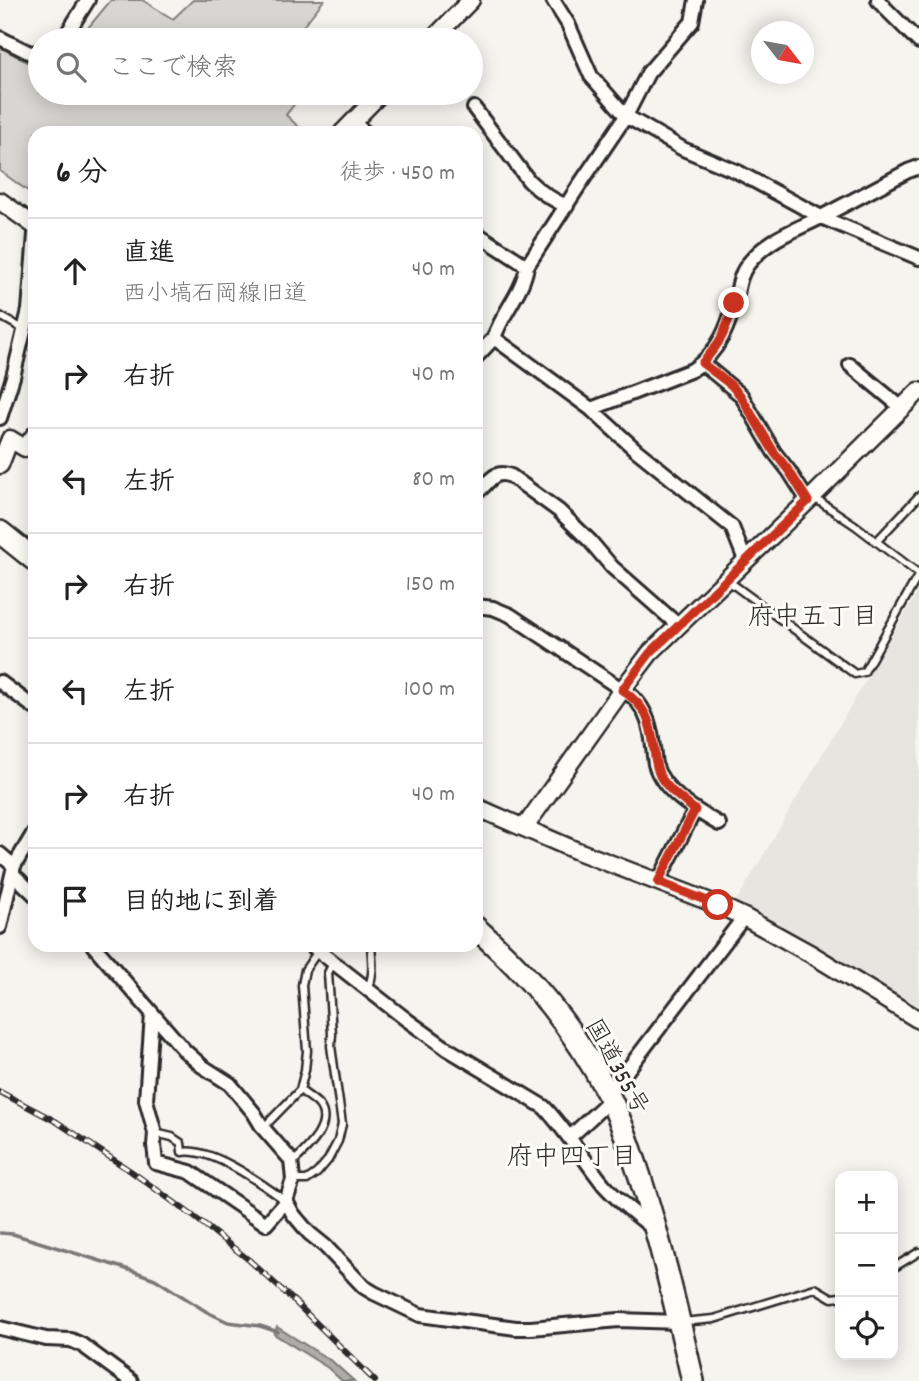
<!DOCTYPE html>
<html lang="ja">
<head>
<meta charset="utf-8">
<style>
	:root { --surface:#fff; --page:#f2f2f2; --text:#222; --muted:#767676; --line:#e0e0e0 }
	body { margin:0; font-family:Dekko,"Klee One",sans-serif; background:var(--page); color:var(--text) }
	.controls { position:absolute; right:21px; bottom:21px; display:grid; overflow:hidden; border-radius:14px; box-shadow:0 4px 18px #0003 }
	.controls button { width:63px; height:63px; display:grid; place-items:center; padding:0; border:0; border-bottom:2px solid var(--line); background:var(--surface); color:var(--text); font:35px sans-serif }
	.compass { position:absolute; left:751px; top:21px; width:63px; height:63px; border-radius:50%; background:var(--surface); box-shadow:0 4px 18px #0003; rotate:121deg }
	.stop { position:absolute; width:21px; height:21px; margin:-16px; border:5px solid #c8321e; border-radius:50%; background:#fff }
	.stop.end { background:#c8321e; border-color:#fff; box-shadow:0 2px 7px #0008 }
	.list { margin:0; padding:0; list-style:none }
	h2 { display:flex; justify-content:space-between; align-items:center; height:91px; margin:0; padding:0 28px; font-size:30px }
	h2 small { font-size:23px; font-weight:400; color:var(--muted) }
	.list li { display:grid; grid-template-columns:46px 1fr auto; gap:21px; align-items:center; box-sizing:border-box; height:105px; padding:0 28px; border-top:2px solid var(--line) }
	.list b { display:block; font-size:26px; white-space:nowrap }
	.list p { margin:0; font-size:23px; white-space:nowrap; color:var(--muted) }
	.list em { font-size:23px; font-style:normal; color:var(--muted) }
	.icon { flex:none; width:38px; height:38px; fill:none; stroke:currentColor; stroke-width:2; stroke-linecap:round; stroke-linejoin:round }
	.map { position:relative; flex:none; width:919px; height:1381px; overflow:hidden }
	.search { position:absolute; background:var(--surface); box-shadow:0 4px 18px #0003; left:28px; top:28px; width:455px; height:77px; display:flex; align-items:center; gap:18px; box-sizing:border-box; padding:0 24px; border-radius:38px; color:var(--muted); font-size:26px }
	.panel { position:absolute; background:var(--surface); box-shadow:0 4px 18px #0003; left:28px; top:126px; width:455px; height:826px; border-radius:21px }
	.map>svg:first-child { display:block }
</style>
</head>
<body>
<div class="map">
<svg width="919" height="1381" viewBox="0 0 919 1381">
	<rect width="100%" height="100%" fill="#f5f4ef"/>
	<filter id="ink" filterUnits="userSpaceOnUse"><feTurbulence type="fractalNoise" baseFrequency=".0143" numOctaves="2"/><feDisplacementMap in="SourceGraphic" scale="14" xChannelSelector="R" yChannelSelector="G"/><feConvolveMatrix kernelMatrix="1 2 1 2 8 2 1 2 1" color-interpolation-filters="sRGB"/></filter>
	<g filter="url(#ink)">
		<!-- built -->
		<path fill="#e6e5e0" d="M919,590V1011L734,905Z"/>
		<!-- green -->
		<path fill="#d7d6d2" stroke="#81807e" stroke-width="2" d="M111,0H142L173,19L193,0H324L292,40H78Z
			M0,47L40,69V93H303L286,115L305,133H35V196L0,171Z"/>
		<!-- water -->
		<path fill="#adaca9" stroke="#797877" stroke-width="2" d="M277,1327L333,1362L354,1381H342L328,1368L274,1334Z"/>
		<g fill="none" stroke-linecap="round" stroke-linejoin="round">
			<!-- stream -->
			<path stroke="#797877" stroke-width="3.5" d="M0,1233L13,1234L136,1272L155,1279L207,1312L228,1322L260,1326L278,1332"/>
			<defs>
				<path id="service" d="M0,316L25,330
					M813,497L856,526L919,574
					M876,542L919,496
					M727,580L855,674L864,672L919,574
					M367,989C375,976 372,960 371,945
					M263,1128L300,1090L305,1070L307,1051L302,985L305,970L318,951
					M155,1133L172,1137L181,1143L182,1152C212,1147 262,1184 286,1201
					M291,1164C305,1151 336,1125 318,1104C313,1099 306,1095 300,1090
					M293,1180H307L317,1173L328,1160L338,1141L342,1124L331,1046L332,1034L328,973L333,963
					M893,1268L919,1252
					M682,1322L714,1319L815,1288L832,1298L840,1297"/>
				<path id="minor" d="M553,0L568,24L591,76L626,116L683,149L738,172L821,217L919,258
					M878,0L885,8L919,42
					M0,38L30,53L40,52
					M63,40L88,0
					M474,108L529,181C540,192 552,200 567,206
					M353,122L366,133
					M476,233L527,266
					M494,338C502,313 523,292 527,266L580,184L626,116L648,73L692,22L696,0
					M476,357L494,338L591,409L692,370C720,352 729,325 737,294C739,283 741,273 748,264C769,237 795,231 823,216C852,201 880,186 908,171L919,167
					M702,363L741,395L774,452L789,471L808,501
					M850,365L902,408
					M591,409L636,450L732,527L745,560
					M0,418L13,377L29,310L35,234
					M476,486L481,489C492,478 496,470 511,476L559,511L590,541L612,567L678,625
					M476,606L493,608L510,615L633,697C647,711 651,728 653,747C654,753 654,759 655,764C663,792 695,810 719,824
					M0,682L35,708
					M0,854L14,866
					M13,874L35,895
					M658,882L695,810
					M0,927L14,866L35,831
					M93,945L185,1051L202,1066L230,1084L254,1113L263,1128L291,1160L293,1180L286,1201L293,1214L309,1233L325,1246L364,1287L374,1293L420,1315L516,1328H531L619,1320L679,1322
					M311,945L407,1020L446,1048L544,1107C567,1131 583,1159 604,1185C618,1201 636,1215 653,1228
					M152,1014L146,1100L155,1133L154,1145L156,1163L190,1172L266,1224L286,1201
					M608,1093L615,1086L744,917
					M570,1137L611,1099
					M0,1328L46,1339L71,1340L82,1345L131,1381"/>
				<path id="tertiary" d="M432,40L471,0
					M342,133L381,93
					M0,201L35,226
					M0,465L10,439L25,448L35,435
					M476,807L575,850L718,905L744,917L811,954L919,1020
					M524,828L622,690L650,653L813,496L919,391"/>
				<path id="trunk" d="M0,532L35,560
					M476,928C531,977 574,1028 608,1094C621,1120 630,1147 639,1174C661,1242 677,1312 693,1381"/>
			</defs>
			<!-- service casing -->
			<use href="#service" stroke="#2b2b2b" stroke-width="11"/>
			<!-- minor casing -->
			<use href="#minor" stroke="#2b2b2b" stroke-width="18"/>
			<!-- tertiary casing -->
			<use href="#tertiary" stroke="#2b2b2b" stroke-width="21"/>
			<!-- trunk casing -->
			<use href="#trunk" stroke="#2b2b2b" stroke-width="26"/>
			<!-- service -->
			<use href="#service" stroke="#fdfcf7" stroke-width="6"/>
			<!-- minor -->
			<use href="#minor" stroke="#fdfcf7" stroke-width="12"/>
			<!-- tertiary -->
			<use href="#tertiary" stroke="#fdfcf7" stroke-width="16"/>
			<!-- trunk -->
			<use href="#trunk" stroke="#fdfcf7" stroke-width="21"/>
			<defs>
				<path id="rail" d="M0,1092L57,1122L132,1172L193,1216L249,1260L292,1299L375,1381"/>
			</defs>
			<!-- rail casing -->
			<use href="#rail" stroke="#2b2b2b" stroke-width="6"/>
			<!-- rail -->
			<use href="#rail" stroke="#fdfcf7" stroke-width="3.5" stroke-dasharray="10" stroke-linecap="butt"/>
		</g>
	</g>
	<g fill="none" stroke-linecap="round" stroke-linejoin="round" filter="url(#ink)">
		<!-- route -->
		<path stroke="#c8321e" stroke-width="9" d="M718,905L658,882L695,810C683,800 668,790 660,776C656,767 655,759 654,749C651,721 646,706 622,690L650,653L808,501L789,471L774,452L740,395L731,385L702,363C722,342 726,330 734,303"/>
	</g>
	<g text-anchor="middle" stroke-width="6" stroke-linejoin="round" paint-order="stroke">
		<!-- street labels -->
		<g font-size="24" fill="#2b2b2b" stroke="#fdfcf7">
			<text transform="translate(618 1066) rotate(61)" y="8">国道355号</text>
		</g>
		<!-- neighbourhood labels -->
		<g font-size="26" fill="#2b2b2b" stroke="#fdfcf7">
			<text x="813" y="624">府中五丁目</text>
			<text x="572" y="1164">府中四丁目</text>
		</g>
	</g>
</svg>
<div class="controls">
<button>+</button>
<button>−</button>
<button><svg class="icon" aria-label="locate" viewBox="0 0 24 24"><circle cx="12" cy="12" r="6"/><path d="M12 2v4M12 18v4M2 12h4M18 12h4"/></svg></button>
</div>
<svg class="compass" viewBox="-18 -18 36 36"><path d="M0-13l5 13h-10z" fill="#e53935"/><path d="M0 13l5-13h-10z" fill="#767676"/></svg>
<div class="stop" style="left:718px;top:905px"></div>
<div class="stop end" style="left:734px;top:303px"></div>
<div class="search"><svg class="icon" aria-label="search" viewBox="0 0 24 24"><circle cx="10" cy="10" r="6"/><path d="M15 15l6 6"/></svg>ここで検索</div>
<section class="panel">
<h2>6 分<small>徒歩 · 450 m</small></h2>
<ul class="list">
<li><svg class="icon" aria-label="ahead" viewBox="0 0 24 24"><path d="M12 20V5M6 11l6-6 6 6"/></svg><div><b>直進</b><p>西小塙石岡線旧道</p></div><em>40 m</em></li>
<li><svg class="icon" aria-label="right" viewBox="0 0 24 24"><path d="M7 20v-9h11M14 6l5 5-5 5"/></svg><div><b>右折</b></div><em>40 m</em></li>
<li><svg class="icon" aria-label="left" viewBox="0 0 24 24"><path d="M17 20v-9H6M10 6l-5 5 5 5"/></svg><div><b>左折</b></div><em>80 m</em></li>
<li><svg class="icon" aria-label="right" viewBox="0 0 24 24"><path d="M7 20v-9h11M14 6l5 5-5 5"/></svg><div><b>右折</b></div><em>150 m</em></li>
<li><svg class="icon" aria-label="left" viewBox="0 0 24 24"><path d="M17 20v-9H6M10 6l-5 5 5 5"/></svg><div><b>左折</b></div><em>100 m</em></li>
<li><svg class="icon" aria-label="right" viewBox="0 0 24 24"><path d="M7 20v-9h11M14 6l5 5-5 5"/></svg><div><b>右折</b></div><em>40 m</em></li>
<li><svg class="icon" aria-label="arrive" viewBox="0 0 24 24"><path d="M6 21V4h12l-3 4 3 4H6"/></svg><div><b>目的地に到着</b></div></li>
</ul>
</section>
</div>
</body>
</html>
